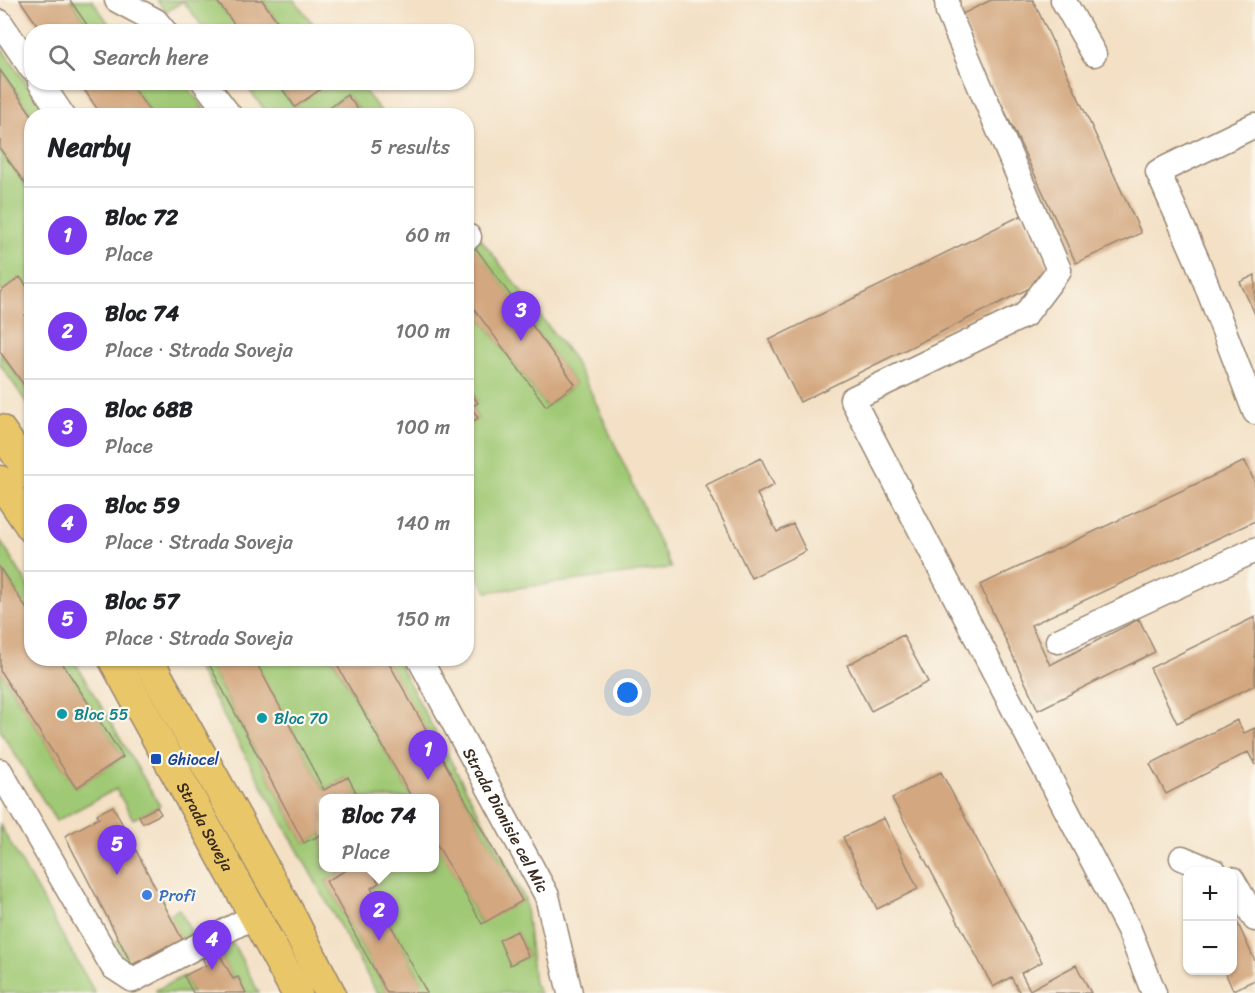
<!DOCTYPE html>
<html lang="en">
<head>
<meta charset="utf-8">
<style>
	:root { --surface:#fff; --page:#f6f6f6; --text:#202124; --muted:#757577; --line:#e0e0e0; --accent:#7c3aed }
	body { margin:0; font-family:Sriracha,sans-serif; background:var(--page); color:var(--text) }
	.controls { position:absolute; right:18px; bottom:18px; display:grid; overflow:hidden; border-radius:12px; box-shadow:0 2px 4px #0004 }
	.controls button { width:54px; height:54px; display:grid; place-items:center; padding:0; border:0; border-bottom:2px solid var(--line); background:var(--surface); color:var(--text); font:30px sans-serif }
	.you { position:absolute; left:628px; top:693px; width:21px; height:21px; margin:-15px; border:4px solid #fff; border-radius:50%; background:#1a73e8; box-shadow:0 0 0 9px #1a73e833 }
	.badge { display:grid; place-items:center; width:39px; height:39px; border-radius:50%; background:var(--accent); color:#fff; font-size:20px; font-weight:700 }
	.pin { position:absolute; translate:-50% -50px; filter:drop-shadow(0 2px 3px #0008) }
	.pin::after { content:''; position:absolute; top:32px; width:21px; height:18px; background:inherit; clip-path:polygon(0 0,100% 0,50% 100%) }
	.popup { position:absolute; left:319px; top:794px; width:120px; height:78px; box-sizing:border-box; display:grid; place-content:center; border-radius:12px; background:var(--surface); filter:drop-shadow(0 2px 4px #0005); font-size:20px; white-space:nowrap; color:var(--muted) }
	.popup b { font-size:22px; color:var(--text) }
	.popup::after { content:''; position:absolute; left:50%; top:100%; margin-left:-12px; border:12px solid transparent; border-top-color:var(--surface) }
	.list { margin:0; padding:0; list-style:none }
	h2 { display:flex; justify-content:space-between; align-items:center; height:78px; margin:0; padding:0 24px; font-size:26px }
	h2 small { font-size:20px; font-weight:400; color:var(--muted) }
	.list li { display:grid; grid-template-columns:39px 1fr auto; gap:18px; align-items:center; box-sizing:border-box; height:96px; padding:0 24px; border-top:2px solid var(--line) }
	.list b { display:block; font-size:22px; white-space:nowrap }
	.list p { margin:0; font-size:20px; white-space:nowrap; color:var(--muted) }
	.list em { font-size:20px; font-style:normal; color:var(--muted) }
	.icon { flex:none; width:33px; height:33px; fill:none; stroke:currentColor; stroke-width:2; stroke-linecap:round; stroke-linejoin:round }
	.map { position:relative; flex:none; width:1255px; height:993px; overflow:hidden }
	.search { position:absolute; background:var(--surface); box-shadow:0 2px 4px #0004; left:24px; top:24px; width:450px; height:66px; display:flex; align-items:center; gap:15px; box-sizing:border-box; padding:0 21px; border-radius:24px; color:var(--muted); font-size:22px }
	.panel { position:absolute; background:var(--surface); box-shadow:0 2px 4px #0004; left:24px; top:108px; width:450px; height:558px; border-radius:24px }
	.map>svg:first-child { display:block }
</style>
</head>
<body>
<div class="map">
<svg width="1255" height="993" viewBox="0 0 1255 993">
	<rect width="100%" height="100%" fill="#fbf7ec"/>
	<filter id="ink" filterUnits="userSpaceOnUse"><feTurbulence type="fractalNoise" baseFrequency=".0167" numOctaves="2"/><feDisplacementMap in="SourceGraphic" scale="12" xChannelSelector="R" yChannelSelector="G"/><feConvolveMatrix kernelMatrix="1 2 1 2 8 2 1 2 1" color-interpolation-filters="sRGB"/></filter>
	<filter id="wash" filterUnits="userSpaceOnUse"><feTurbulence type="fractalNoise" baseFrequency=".008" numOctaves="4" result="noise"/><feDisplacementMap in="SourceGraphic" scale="24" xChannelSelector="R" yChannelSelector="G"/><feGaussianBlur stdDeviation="1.35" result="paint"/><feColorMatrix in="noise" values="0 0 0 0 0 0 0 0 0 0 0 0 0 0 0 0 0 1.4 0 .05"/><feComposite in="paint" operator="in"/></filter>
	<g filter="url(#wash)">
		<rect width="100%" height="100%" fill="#f3e0c5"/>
		<!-- green -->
		<path fill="#a0c975" stroke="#6e7a4a" stroke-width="1.5" fill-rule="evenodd" d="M70,0H92L114,31H92Z
			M157,0H216L240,31H206L183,1L166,12Z
			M262,0H294L319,31H285Z
			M0,46L49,115H32L0,70Z
			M129,83H185L208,114L153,115Z
			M244,83H277L295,107L322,83H358L384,115H363L347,95L319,115H269Z
			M0,149L31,193V293L20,278L0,292Z
			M467,221L571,356L590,390L671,568L487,592L467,555V426L478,418L471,407L478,402L467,386L466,298L546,406L575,384L475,248L467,254Z
			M0,352L31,396V409L0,364Z
			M0,540L31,590V616L0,568Z
			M59,659H73L160,806L133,819L116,789L56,821L0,730V671L76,788L123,757Z
			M192,659H206L304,843L323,833L324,868H350L326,881L387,993H377Z
			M254,659H333L412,798H359L347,777L324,790Z
			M386,659H396L525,899L534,983L540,993H427L371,888L379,883L370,868H434L435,839L481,923L522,901ZM517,932L528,956L510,964Z
			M0,825L95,993H0Z
			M179,909L196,941L137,970L123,960L114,942L119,940L132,964L167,946L169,950V915Z
			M233,943L259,993H246L238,977L233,979L218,951Z
			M184,976L193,993H157L156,990Z"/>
		<g id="blocks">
			<!-- building -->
			<path fill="#d3a77f" d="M20,0H70L92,32H42Z
				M216,0H262L285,32H240Z
				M991,0H1033L1141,233L1076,263L960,15Z
				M0,70L32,115V193L0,149Z
				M79,82H129L153,116H102Z
				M277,82H322L325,86L295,107Z
				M347,95L363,116H319Z
				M1022,215L1052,277L800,402L769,340Z
				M475,247L575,384L546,406L466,298V254Z
				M1255,275V314L1240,282Z
				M20,277L32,293V310L25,315L32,324V396L0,352V292Z
				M466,386L478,403L471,407L478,418L466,426Z
				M761,458L774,485L757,494L777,532L793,524L806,551L751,578L706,485Z
				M1245,461L1255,483V521L1031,625L1050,665L1139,619L1155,652L1038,710L980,585Z
				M0,568L32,617V658H59L123,757L76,788L0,671Z
				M1255,617V685L1177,723L1150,668Z
				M903,635L928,682L871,711L847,665Z
				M206,658H254L324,790L348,777L359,798H324V833L304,843Z
				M333,658H386L522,901L482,924L434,839V798H412Z
				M1237,720L1244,733L1255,728V765L1248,752L1166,794L1150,764Z
				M941,772L1042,962L1021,973L1030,990L1076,965L1091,993H1020L1011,977L993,987L892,798Z
				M113,806L184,943L169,951L167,946L132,965L65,836L99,818L97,814Z
				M157,807L161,814L143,823L139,816Z
				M884,818L918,889L877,909L843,837Z
				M350,868H370L379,883L371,888L427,993H387L326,881Z
				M1232,911L1255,961V980L1233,990L1224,970H1232Z
				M517,931L528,956L510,965L499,940Z
				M218,951L233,979L238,977L246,993H193L184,976L206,965L203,959Z"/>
		</g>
	</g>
	<g filter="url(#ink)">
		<use href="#blocks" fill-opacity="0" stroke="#978572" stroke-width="1.5"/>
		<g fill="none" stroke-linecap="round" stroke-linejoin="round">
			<defs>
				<g id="minor">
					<path d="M117,0L156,21L165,32"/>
					<path d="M947,0L948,12L1059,270L1025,315L852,399L1129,930L1154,993"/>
					<path d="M1063,0L1094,54"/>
					<path d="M0,22L32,69"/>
					<path d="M40,82L63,116"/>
					<path d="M204,82L230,116"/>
					<path d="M1255,125L1158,172L1197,260L1255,412"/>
					<path d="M466,239L469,237"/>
					<path d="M1058,641L1255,550"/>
					<path id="s1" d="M419,658L547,896L570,993"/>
					<path d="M0,771L113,967L133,980L256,915"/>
					<path d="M1182,858L1215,872"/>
					<path d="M1232,879L1255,919"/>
				</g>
				<g id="major">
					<path d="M0,430L32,476"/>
					<path d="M0,481L32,528"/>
					<path id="s2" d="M113,658L297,993"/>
					<path d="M147,658L289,913L330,993"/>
				</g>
			</defs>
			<!-- minor casing -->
			<use href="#minor" stroke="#978572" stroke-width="27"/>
			<!-- major casing -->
			<use href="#major" stroke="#978572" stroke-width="33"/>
			<!-- minor -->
			<use href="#minor" stroke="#fff" stroke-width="24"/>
			<!-- major -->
			<use href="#major" stroke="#e9c769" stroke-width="30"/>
		</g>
	</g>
	<!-- markers -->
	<g fill="#0f9aa8" stroke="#fbf7ec" stroke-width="2">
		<circle cx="62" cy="714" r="6"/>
		<circle cx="262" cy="718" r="6"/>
	</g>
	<rect fill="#1a4fb4" stroke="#fbf7ec" stroke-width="2" x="150" y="753" width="12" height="12" rx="3"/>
	<circle fill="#3f7fe0" stroke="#fbf7ec" stroke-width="2" cx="147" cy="895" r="6"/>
	<g text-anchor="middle" stroke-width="4.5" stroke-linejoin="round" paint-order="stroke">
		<!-- culture labels -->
		<g font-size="16" fill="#0d838f" stroke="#fbf7ec" text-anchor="start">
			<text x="74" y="720">Bloc 55</text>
			<text x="274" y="724">Bloc 70</text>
		</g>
		<!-- transit labels -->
		<g font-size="16" fill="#164399" stroke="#fbf7ec" text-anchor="start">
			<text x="168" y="765">Ghiocel</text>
		</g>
		<!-- street labels -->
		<g font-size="16" fill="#3b2a1e" stroke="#fbf7ec">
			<text dy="6" stroke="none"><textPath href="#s1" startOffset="184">Strada Dionisie cel Mic</textPath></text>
			<text dy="6" stroke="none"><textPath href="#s2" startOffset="192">Strada Soveja</textPath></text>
		</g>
		<!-- shop labels -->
		<g font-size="16" fill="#366cbe" stroke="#fbf7ec" text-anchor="start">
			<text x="159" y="901">Profi</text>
		</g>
	</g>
</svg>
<div class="controls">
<button>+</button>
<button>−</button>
</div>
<div class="you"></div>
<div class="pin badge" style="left:428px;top:780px">1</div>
<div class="pin badge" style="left:379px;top:941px">2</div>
<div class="popup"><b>Bloc 74</b>Place</div>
<div class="pin badge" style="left:521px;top:341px">3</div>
<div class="pin badge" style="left:212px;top:970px">4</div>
<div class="pin badge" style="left:117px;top:875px">5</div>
<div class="search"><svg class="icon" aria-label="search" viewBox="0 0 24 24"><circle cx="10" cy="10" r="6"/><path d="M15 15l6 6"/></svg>Search here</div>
<section class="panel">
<h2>Nearby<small>5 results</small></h2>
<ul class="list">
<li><span class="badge">1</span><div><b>Bloc 72</b><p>Place</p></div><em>60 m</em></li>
<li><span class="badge">2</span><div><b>Bloc 74</b><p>Place · Strada Soveja</p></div><em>100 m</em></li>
<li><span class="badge">3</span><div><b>Bloc 68B</b><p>Place</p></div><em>100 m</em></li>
<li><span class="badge">4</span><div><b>Bloc 59</b><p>Place · Strada Soveja</p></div><em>140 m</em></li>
<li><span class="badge">5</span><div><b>Bloc 57</b><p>Place · Strada Soveja</p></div><em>150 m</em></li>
</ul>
</section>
</div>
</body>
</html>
